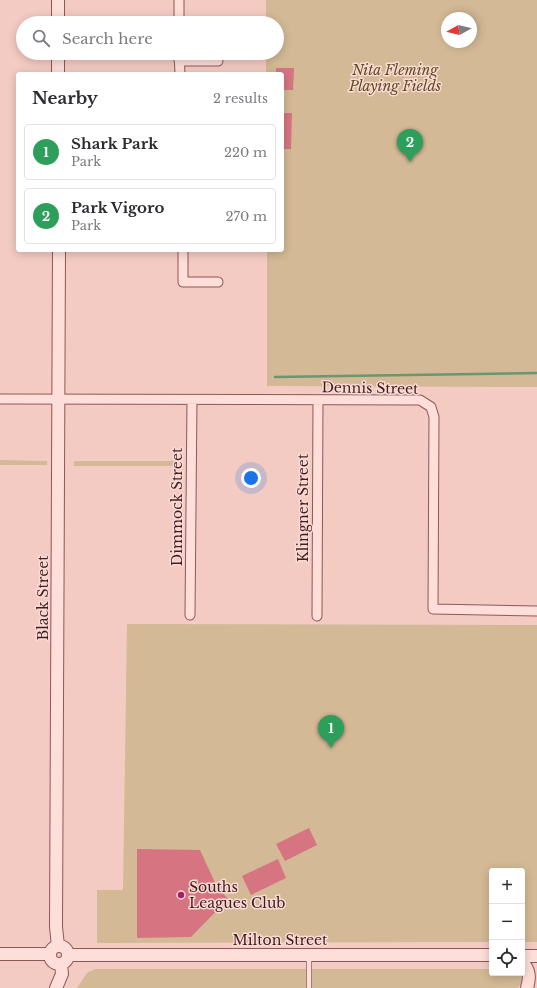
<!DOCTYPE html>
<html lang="en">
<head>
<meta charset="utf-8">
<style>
	:root { --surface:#fff; --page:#f7f7f7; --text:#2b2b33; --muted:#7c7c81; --line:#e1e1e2; --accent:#a71f6a }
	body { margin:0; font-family:"Libre Baskerville",serif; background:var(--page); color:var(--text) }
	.controls { position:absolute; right:12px; bottom:12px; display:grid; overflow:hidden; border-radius:4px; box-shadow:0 2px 10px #0003 }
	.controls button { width:36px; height:36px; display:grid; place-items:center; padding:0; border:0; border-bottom:1px solid var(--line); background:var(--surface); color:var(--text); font:20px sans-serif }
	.compass { position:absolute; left:441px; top:12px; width:36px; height:36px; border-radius:50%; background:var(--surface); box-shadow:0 2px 10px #0003; rotate:262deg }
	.you { position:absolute; left:251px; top:478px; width:14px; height:14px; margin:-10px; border:3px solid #fff; border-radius:50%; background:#1a73e8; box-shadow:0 0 0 6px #1a73e833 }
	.badge { display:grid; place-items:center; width:26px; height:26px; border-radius:50%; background:var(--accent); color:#fff; font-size:13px; font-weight:700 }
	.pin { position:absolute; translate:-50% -33px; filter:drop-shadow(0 1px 2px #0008) }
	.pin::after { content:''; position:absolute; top:21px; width:14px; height:12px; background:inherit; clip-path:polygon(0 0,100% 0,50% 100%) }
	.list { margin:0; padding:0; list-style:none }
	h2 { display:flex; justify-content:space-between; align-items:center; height:52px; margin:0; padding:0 16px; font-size:17px }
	h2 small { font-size:13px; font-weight:400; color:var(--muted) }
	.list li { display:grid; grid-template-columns:26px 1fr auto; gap:12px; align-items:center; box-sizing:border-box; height:56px; margin:0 8px 8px; padding:0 8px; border:1px solid var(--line); border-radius:4px }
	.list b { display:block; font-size:15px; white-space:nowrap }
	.list p { margin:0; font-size:13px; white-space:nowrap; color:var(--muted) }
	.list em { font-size:13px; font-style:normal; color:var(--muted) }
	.icon { flex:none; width:22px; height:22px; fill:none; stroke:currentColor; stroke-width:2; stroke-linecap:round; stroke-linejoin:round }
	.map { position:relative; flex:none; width:537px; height:988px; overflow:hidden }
	.search { position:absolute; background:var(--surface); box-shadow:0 2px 10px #0003; left:16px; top:16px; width:268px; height:44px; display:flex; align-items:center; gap:10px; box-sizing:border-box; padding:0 14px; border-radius:22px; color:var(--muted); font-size:15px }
	.panel { position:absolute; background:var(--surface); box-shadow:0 2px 10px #0003; left:16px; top:72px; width:268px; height:180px; border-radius:4px }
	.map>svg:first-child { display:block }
</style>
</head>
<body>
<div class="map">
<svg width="537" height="988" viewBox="0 0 537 988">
	<rect width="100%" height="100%" fill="#f3cbc3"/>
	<!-- green -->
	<path fill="#d3b995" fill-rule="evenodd" d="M266,0H537V387L267,386V250H282V74H266V53H277V23H266ZM447,18H471V42H447Z
		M0,460L47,461V465H0Z
		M74,461H178V466H74Z
		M127,624L537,625V942H522V871H492V942L97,943V890H123Z
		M95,969H492V973H520L524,980L518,988H77L87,973Z"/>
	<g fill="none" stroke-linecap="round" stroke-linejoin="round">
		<!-- stream -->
		<path stroke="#6b9674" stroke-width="2.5" d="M275,377L537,373"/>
	</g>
	<!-- building -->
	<path fill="#d67581" d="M276,68H294L293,90H282V74H276Z
		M282,113H292L291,149H282Z
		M309,828L317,845L285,861L276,844Z
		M137,849L200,850L217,887L228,899L191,937L137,938Z
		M278,859L286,878L251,895L242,876Z"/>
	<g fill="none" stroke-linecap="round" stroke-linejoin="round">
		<defs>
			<path id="service" d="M309,956V988"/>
			<path id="minor" d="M179,0V23
				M179,53L180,74
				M179,61H218
				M183,250V282H218
				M0,399L420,400L431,407L434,417L433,609L537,611
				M190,615L192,400
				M317,616L318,401"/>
			<path id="tertiary" d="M58,0V23
				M58,53V74
				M50 955a9 9 0 1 1 18 0a9 9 0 1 1-18 0Z
				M58,946L56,927L59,250
				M0,954H50
				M68,955H492
				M522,956H537
				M522,962C530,970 530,978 527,988
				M56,988L62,974L61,964"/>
		</defs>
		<!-- service casing -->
		<use href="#service" stroke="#905758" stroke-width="6"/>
		<!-- minor casing -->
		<use href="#minor" stroke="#905758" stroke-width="11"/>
		<!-- tertiary casing -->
		<use href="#tertiary" stroke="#905758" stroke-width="14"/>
		<!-- service -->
		<use href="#service" stroke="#fdded8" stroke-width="4.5"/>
		<!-- minor -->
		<use href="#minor" stroke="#fdded8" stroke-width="9"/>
		<!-- tertiary -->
		<use href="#tertiary" stroke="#fdded8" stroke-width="12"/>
	</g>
	<!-- markers -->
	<circle fill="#a71f6a" stroke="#fadad4" stroke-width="1.5" cx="181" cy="895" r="4"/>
	<g text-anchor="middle" stroke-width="3" stroke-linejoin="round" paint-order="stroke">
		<!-- park labels -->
		<g font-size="14" font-style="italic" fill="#5e4c21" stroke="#fadad4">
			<text x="395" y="75">Nita Fleming<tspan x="395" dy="16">Playing Fields</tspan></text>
		</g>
		<!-- street labels -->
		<g font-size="14" fill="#3f1d1f" stroke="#fadad4">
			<text transform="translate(370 388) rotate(1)" y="5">Dennis Street</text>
			<text transform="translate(177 507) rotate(-90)" y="5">Dimmock Street</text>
			<text transform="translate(303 508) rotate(-90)" y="5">Klingner Street</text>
			<text transform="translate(43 598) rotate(-90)" y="5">Black Street</text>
			<text x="280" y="945">Milton Street</text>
		</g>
		<!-- poi labels -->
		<g font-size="14" fill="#3f1d1f" stroke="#fadad4" text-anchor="start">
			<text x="189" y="892">Souths<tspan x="189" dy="16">Leagues Club</tspan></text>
		</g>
	</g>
</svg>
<div class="controls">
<button>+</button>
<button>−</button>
<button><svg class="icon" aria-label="locate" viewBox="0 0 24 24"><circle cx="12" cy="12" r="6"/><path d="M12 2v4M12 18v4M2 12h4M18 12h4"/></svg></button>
</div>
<svg class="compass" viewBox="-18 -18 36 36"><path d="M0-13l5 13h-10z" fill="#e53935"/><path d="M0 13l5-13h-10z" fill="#7c7c81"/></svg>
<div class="you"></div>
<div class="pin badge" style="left:331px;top:748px;background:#2e9e5b">1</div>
<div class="pin badge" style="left:410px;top:162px;background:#2e9e5b">2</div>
<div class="search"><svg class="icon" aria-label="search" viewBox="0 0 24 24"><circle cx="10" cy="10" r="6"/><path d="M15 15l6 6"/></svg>Search here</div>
<section class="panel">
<h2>Nearby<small>2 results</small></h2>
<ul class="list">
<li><span class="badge" style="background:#2e9e5b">1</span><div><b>Shark Park</b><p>Park</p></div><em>220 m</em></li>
<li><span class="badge" style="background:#2e9e5b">2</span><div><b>Park Vigoro</b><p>Park</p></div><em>270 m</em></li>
</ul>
</section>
</div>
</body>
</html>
